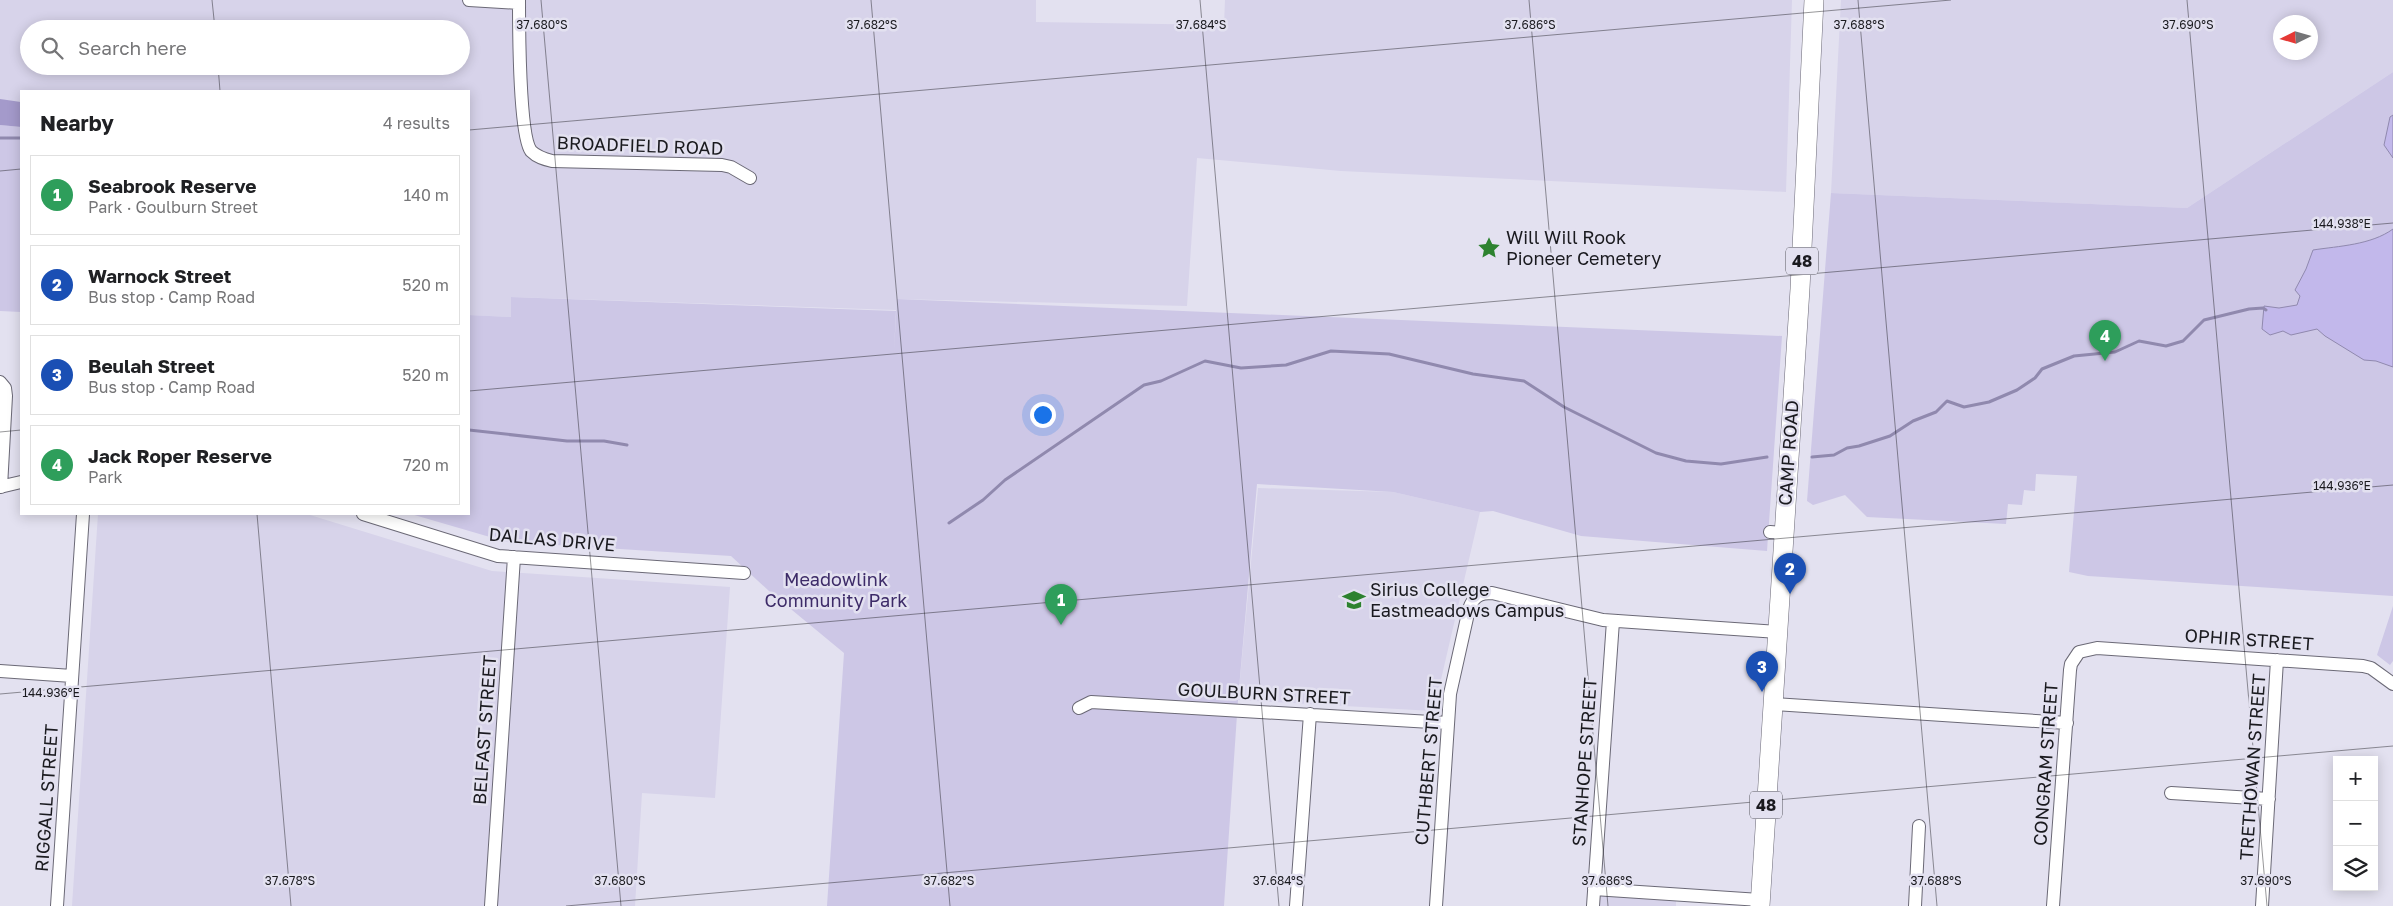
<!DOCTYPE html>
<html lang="en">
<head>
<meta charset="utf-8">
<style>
	:root { --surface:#fff; --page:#f2f2f2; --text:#202124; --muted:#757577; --line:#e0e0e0; --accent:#db2777 }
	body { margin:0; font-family:"Golos Text",sans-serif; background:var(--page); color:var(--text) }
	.controls { position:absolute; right:15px; bottom:15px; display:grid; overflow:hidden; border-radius:0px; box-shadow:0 2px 12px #0003 }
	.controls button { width:45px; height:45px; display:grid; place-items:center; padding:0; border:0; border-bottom:1px solid var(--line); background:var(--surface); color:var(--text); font:25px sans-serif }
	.compass { position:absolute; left:2273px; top:15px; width:45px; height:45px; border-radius:50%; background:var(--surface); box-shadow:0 2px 12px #0003; rotate:265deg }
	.you { position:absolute; left:1042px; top:414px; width:18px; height:18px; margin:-12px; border:4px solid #fff; border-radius:50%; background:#1a73e8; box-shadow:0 0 0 8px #1a73e833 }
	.badge { display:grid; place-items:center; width:32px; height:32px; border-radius:50%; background:var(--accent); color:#fff; font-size:16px; font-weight:700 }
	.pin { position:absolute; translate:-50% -41px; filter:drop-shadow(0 1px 2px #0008) }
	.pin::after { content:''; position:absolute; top:26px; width:18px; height:15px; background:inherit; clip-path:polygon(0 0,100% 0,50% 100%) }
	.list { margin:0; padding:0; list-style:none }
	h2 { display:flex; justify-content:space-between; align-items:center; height:65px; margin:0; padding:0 20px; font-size:21px }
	h2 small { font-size:16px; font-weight:400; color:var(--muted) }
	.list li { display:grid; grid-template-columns:32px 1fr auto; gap:15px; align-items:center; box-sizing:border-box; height:80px; margin:0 10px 10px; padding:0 10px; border:1px solid var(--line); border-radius:0px }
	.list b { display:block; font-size:19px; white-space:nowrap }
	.list p { margin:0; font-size:16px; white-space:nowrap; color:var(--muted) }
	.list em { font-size:16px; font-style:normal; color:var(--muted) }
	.icon { flex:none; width:28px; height:28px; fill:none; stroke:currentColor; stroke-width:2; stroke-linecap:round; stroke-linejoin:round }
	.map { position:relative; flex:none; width:2393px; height:906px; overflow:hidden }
	.search { position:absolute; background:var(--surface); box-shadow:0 2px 12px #0003; left:20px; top:20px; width:450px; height:55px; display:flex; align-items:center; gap:12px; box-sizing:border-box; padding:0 18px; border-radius:28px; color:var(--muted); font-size:19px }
	.panel { position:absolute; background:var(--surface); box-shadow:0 2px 12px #0003; left:20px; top:90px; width:450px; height:425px; border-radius:0px }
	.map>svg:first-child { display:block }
</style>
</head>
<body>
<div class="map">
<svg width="2393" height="906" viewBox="0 0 2393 906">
	<rect width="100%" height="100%" fill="#e3e1f0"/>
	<!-- built -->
	<path fill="#d7d3ea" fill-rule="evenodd" d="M0,0H1036V22L1224,25L1225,0H1792L1786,192L1341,171L1197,158L1187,306L898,299L896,310L512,297V317L469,315V91H21V102L3,100L0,99ZM29,29H461V66H29Z
		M1841,0H2393V72L2187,208L1831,193ZM2280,22H2310V52H2280Z
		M1258,488L1393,492L1480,512L1439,688L1438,706L1433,711L1238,700Z
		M98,514L310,515L492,571L730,587L715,798L642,793L635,906H72Z
		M1594,889L1676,895V906H1593Z"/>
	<!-- green -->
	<path fill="#cdc7e6" d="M2393,72V596L2088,576L2069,572L2077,476L2036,474L2035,491L2024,490L2022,505L2008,504L2006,524L1867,517L1845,495L1813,505L1807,501L1831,193L2187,208Z
		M0,125L21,127V312L0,311Z
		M511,297L896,311L894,351L897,299L1782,336L1767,551L1581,536L1493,511L1480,512L1393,492L1257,484L1238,700L1224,906H827L844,653L769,591L731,556L507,542L411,514H469V315L511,317Z
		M2393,606V661L2390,665L2377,655Z"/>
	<!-- forest -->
	<path fill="#a49acb" d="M0,99L21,102V127L0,125Z"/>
	<!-- water -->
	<path fill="#c2b8eb" stroke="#9089ae" d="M2393,115V158L2384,145L2390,117Z
		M2393,229V367L2376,361L2364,360L2325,336L2317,329L2291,335L2283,331L2270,335L2262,329L2264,306L2279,308L2297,305L2300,296L2295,290L2306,269L2313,250C2339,246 2371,245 2393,229Z"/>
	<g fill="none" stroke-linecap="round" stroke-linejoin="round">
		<!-- stream -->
		<path stroke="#9089ae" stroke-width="3" d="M0,138H21
			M469,430L567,441H604L627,445
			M1812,457L1834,455L1847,448L1859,446L1890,436L1913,421L1936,412L1947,401L1964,407L1989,402L2017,390L2035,378L2042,369L2074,356L2115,352L2139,341L2166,346L2183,341L2204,320L2249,309L2263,308L2266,310
			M949,523L983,500L1005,480L1144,385L1161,381L1205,361L1241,368L1286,365L1331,351L1389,354L1473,374L1524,381L1564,407L1656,453L1686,461L1721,464L1767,457"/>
		<defs>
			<path id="street" d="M469,0L519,3
				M519,0C519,24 519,135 531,151C537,157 544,159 552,161L722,165L731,167L750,178
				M0,382L5,388L6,396L1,487
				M0,487L21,482
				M363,514L498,556L744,573
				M1770,532L1784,533
				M0,671L72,676
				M1773,704L2067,723
				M1079,708L1091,702L1448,723
				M2171,793L2269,799
				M1594,889L1760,900
				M57,906L83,514
				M491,906L514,557
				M1296,906L1310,714
				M1436,906L1450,694L1469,609C1473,597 1479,593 1492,593L1603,620L1778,632
				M1593,906L1613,621
				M1915,906L1919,826
				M2053,906L2070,670L2071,664L2079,652L2097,648L2363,666L2371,668L2393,684
				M2262,906L2277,660"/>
			<path id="primary" d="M1760,906L1800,289L1814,0"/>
		</defs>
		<!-- street casing -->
		<use href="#street" stroke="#6b6976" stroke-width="14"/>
		<!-- primary casing -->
		<use href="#primary" stroke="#6b6976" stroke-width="20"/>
		<!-- street -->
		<use href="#street" stroke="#fff" stroke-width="12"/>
		<!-- primary -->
		<use href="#primary" stroke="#fff" stroke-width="19"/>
	</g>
	<!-- ticks -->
	<path fill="none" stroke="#1a1a1f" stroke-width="1" stroke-opacity="0.45" d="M212,0L215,29M541,0L621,906M871,0L950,906M1200,0L1279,906M1529,0L1608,906M1858,0L1937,906M2187,0L2267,906M218,66L220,91M469,130L1951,0M0,171L21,169M469,391L2393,223M0,432L21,430M257,514L291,906M0,694L2393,485M566,906L2393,746"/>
	<!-- icons -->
	<defs>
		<symbol id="sight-bare" viewBox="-9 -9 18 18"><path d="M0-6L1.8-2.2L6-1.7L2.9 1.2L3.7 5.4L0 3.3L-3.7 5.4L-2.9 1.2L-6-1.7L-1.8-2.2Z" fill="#2d822f" stroke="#e3e1f0" stroke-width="2.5" paint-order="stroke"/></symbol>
		<symbol id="school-bare" viewBox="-9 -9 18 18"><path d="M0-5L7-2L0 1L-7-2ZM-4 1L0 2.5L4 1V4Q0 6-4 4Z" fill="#2d822f" stroke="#e3e1f0" stroke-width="2.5" paint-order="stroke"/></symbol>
	</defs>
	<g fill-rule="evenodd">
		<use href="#sight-bare" x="1473" y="232" width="32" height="32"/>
		<use href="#school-bare" x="1338" y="584" width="32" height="32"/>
	</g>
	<g text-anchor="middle" stroke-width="5" stroke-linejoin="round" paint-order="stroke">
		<!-- shield labels -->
		<g fill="#e3e1f0" stroke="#56565e" stroke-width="1">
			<rect x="1786" y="247.5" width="32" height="27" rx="4"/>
			<rect x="1750" y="791.5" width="32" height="27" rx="4"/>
		</g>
		<g font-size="16" font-weight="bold" fill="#1a1a1f">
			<text x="1802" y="267">48</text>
			<text x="1766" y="811">48</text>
		</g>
		<!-- street labels -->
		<g font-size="18" fill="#1a1a1f" stroke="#e3e1f0">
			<text transform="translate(640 146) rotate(2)" y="6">BROADFIELD ROAD</text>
			<text transform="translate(1789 453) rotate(-86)" y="6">CAMP ROAD</text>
			<text transform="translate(552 540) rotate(5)" y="6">DALLAS DRIVE</text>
			<text transform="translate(2249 640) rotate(4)" y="6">OPHIR STREET</text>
			<text transform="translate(1264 694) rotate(3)" y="6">GOULBURN STREET</text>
			<text transform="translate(485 730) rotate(-86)" y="6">BELFAST STREET</text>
			<text transform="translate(1429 761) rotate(-85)" y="6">CUTHBERT STREET</text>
			<text transform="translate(1585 762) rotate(-86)" y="6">STANHOPE STREET</text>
			<text transform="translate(2046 764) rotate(-86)" y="6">CONGRAM STREET</text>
			<text transform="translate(2253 767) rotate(-86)" y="6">TRETHOWAN STREET</text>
			<text transform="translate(47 798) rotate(-86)" y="6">RIGGALL STREET</text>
		</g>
		<!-- poi labels -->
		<g font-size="18" fill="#1a1a1f" stroke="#e3e1f0" text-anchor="start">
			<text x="1506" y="244">Will Will Rook<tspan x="1506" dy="21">Pioneer Cemetery</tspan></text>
			<text x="1370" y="596">Sirius College<tspan x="1370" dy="21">Eastmeadows Campus</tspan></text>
		</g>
		<!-- park labels -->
		<g font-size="18" fill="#3d2b68" stroke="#e3e1f0">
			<text x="836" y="586">Meadowlink<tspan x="836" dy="21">Community Park</tspan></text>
		</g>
	</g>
	<g font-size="12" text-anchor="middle" fill="#1a1a1f" stroke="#e3e1f0" stroke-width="5" stroke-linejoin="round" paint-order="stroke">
		<text x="542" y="29">37.680°S</text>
		<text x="872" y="29">37.682°S</text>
		<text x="1201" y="29">37.684°S</text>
		<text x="1530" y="29">37.686°S</text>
		<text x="1859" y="29">37.688°S</text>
		<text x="2188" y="29">37.690°S</text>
		<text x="2342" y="228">144.938°E</text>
		<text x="2342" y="490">144.936°E</text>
		<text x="51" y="697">144.936°E</text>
		<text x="290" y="885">37.678°S</text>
		<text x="620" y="885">37.680°S</text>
		<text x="949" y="885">37.682°S</text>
		<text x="1278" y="885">37.684°S</text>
		<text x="1607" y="885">37.686°S</text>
		<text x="1936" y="885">37.688°S</text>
		<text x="2266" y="885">37.690°S</text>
	</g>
</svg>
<div class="controls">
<button>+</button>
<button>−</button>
<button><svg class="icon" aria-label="layers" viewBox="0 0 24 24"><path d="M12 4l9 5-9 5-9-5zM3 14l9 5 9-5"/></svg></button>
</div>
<svg class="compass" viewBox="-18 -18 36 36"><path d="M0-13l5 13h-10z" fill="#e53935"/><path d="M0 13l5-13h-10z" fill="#757577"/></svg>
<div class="you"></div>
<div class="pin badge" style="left:1061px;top:625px;background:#2e9e5b">1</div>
<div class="pin badge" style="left:1790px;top:594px;background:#1a4fb4">2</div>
<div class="pin badge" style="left:1762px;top:692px;background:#1a4fb4">3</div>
<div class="pin badge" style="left:2105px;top:361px;background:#2e9e5b">4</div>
<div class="search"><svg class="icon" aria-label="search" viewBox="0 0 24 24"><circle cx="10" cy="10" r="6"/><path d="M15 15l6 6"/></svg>Search here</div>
<section class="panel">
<h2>Nearby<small>4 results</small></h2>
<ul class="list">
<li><span class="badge" style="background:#2e9e5b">1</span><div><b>Seabrook Reserve</b><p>Park · Goulburn Street</p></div><em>140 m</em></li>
<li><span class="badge" style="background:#1a4fb4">2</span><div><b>Warnock Street</b><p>Bus stop · Camp Road</p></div><em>520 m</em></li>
<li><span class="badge" style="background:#1a4fb4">3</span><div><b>Beulah Street</b><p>Bus stop · Camp Road</p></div><em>520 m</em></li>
<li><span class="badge" style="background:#2e9e5b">4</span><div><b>Jack Roper Reserve</b><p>Park</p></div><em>720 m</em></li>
</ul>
</section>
</div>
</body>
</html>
